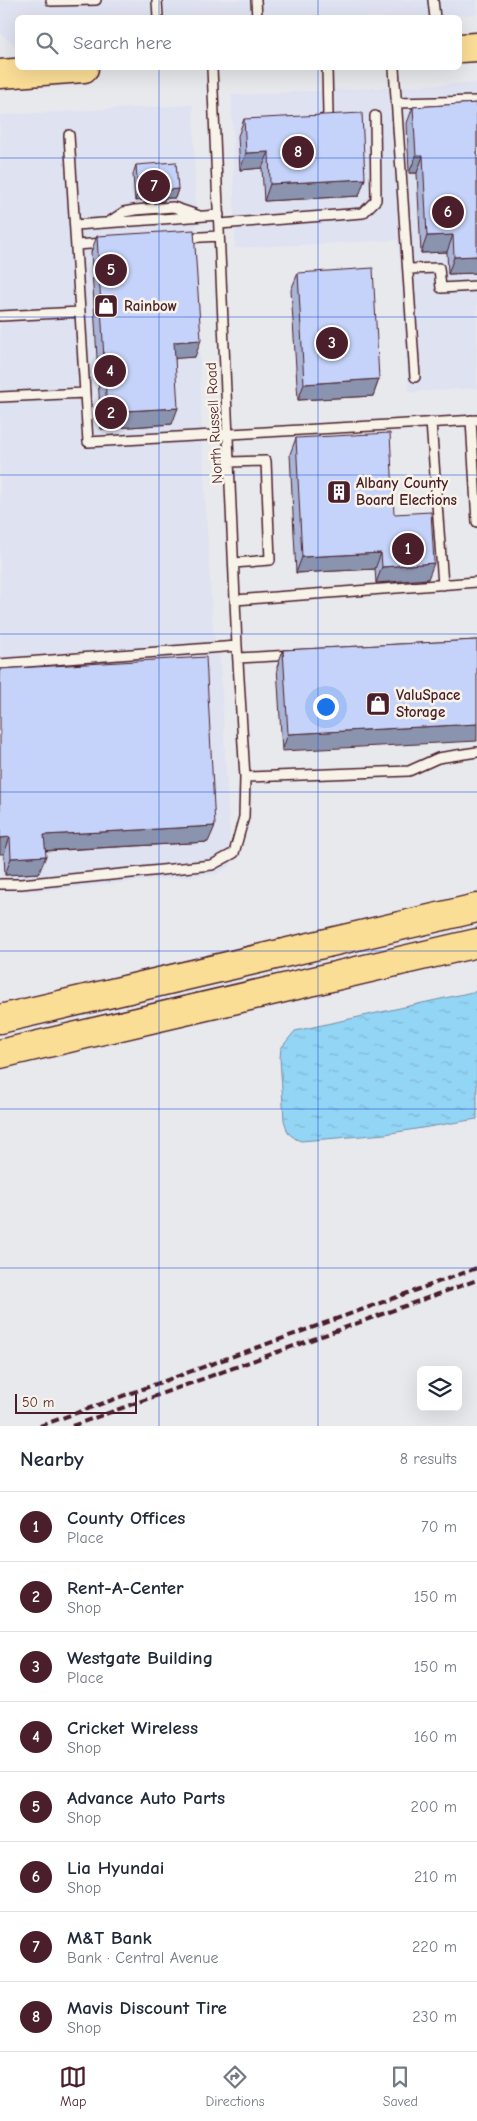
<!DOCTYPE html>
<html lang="en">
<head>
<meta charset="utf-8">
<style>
	:root { --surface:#fff; --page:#f2f2f3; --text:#1f2937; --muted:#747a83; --line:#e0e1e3; --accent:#4a1f2b }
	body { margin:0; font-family:"Comic Neue",sans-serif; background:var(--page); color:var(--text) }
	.controls { position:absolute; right:15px; bottom:15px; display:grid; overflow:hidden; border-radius:8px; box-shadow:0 5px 20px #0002 }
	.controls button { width:45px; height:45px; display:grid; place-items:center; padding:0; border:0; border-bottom:1px solid var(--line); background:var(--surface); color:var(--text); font:25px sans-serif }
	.scale { position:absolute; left:15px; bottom:12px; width:122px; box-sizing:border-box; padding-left:5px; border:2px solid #4a1f2b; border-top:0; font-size:14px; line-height:18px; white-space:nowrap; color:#4a1f2b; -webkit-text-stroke:4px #f7f3e8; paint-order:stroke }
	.you { position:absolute; left:325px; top:706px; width:18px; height:18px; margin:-12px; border:4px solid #fff; border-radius:50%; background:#1a73e8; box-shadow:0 0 0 8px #1a73e833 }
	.badge { display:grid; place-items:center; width:32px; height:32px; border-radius:50%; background:var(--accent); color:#fff; font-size:16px; font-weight:700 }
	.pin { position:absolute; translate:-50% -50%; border:2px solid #fff; box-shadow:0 1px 5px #0006 }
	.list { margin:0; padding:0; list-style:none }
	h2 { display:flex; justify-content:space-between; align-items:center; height:65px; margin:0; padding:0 20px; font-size:21px }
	h2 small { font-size:16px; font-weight:400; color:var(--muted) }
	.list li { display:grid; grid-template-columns:32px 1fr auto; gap:15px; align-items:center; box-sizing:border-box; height:70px; padding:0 20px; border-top:1px solid var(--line) }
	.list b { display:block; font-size:19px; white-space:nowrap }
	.list p { margin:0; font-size:16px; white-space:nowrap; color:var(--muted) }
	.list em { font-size:16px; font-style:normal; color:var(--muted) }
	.icon { flex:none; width:28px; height:28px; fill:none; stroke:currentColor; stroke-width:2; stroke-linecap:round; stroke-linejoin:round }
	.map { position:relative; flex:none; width:477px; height:1426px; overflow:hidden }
	.search { position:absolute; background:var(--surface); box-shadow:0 5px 20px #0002; left:15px; right:15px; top:15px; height:55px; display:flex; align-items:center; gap:12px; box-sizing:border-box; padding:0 18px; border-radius:8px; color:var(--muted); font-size:19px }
	.sheet { height:625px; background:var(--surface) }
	nav { display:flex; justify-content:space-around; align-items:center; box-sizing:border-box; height:70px; border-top:1px solid var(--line); background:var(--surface); font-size:14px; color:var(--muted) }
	nav a { display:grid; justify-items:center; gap:2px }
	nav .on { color:var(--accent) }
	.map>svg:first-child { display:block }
</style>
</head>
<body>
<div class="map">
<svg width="477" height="1426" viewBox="0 0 477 1426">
	<defs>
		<pattern id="water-ripples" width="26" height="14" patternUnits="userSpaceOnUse" patternTransform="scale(1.25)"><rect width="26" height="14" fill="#93d5f5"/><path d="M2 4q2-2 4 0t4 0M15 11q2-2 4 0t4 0" fill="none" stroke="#80b6d2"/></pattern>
	</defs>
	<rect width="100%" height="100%" fill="#e8e9ed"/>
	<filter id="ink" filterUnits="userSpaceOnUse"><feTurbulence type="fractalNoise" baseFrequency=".02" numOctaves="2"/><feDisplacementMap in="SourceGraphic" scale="10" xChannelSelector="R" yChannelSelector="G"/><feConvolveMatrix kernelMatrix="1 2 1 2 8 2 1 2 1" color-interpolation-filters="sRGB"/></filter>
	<g filter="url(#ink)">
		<!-- built -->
		<path fill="#dee2f1" d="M0,0H477V14L421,18H18L17,45H15L0,33Z
			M477,83V388L409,392L398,240L235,248L232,95Z
			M193,105L202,446L213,631L220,659L231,866L216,874L37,891H0V115Z"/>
		<!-- water -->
		<path fill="url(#water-ripples)" stroke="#768ca4" d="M477,991V1119L385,1134L301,1141L296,1139L288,1133L284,1120L280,1058L281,1048L295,1031Z"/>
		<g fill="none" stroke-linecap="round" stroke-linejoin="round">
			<defs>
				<path id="service" d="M157,0L158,18
					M256,0L257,18
					M433,0L435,18
					M51,1L96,0
					M394,68L415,377
					M396,103L477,101
					M321,120L326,119L328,114L327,68
					M69,135L85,393
					M109,222L124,212L135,210L173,207L197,215
					M219,224L363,213L376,200L375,116
					M75,225L219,215
					M185,238L219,236
					M76,245L104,243
					M408,269L439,268L441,288L477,286
					M0,316L80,312
					M0,397L85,393L88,442L477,420
					M471,420L477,522
					M431,422L443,585
					M230,462L266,461L270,560L234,563
					M235,600L477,582
					M238,658L292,655
					M0,664L237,646
					M245,777L409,771L438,758L477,752
					M0,884H21L212,865L234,853L244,817L245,777L237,646L212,68"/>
				<path id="primary" d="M460,48L477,47
					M0,74L84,68"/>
				<path id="motorway" d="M0,1019L477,908
					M0,1054L477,943"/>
			</defs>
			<!-- service casing -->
			<use href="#service" stroke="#4a1f2b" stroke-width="12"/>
			<!-- primary casing -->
			<use href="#primary" stroke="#4a1f2b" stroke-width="31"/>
			<!-- motorway casing -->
			<use href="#motorway" stroke="#4a1f2b" stroke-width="31"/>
			<!-- service -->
			<use href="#service" stroke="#f7f3e8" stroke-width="9"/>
			<!-- primary -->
			<use href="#primary" stroke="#fbde96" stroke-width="28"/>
			<!-- motorway -->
			<use href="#motorway" stroke="#fbde96" stroke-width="28"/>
			<!-- rail -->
			<path stroke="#4a1f2b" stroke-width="4" stroke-dasharray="8 4" stroke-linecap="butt" d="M40,1426L477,1268
				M72,1426L477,1280"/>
		</g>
		<!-- wall -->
		<path fill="#a9b5d7" stroke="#4a1f2b" d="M477,103V273L448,274L447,252L421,253L417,173H409L407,123L413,107Z
			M244,119L359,196L264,201L262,168L240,170L238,136Z
			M136,165L178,189L175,198H165L164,201L144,203V200L135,201L133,174Z
			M97,236L195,357L175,358L172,424L101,429L91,252Z
			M298,273L379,379L373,396L298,400L291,290Z
			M296,438L428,579L376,583L375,569L296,573L290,454Z
			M477,640L282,751L277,667L283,650Z
			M0,669L208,842L45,851L39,873L5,875L4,854Z"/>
		<!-- shaded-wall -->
		<path fill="#8a94af" stroke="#4a1f2b" d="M269,152L262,168L240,170L246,153Z
			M416,156H423L417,173H409Z
			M365,179L359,196L264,201L270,184Z
			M178,189L175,198H165L164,201L144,203L147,195L167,190Z
			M138,192H147L144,200L135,201Z
			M453,235L447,252L421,253L427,236Z
			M477,256V273L448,274L454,257Z
			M201,340L195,357L168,359L174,342Z
			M379,379L373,396L298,400L304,384Z
			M178,408L172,424L101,429L107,412Z
			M381,553L375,569L296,573L302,557Z
			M434,563L428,579L376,583L382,567Z
			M477,724V741L282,751L288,734Z
			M215,826L208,842L38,851L44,835Z
			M10,837L4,854H0V838Z
			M46,856L39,873L5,875L11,858Z"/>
		<!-- building -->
		<path fill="#c5d3fa" stroke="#4a1f2b" d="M477,103V256L454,257L453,235L427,236L423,156H416L413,107Z
			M362,113L365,179L270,184L269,152L246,153L244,119Z
			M176,162L178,189L167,190V193L147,195V192H138L136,165Z
			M194,230L201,340L174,342L178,408L107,412L97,236Z
			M373,268L379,379L304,384L298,273Z
			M390,433L394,514L431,512L434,563L382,567L381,553L302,557L296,438Z
			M477,640V724L288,734L283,650Z
			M206,657L215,826L44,835L46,856L11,858L10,837L0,838V669Z"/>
	</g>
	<!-- grid -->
	<path fill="none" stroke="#1d4ed8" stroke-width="1" stroke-opacity="0.55" d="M159,0V18M318,0V18M159,68V1426M318,68V1426M0,158H477M0,317H477M0,475H477M0,634H477M0,792H477M0,951H477M0,1109H477M0,1268H477"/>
	<!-- icons -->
	<defs>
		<symbol id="shop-square" viewBox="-11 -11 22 22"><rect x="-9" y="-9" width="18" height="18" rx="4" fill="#4a1f2b" stroke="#f7f3e8"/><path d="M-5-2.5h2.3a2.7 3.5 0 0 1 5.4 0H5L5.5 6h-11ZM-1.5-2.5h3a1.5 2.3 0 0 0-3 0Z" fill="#fff"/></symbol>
		<symbol id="building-square" viewBox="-11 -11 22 22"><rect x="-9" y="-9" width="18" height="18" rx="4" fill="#4a1f2b" stroke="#f7f3e8"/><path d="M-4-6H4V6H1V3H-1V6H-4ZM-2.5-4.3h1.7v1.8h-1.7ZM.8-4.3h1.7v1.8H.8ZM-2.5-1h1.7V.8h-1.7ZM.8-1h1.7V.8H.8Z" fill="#fff"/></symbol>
	</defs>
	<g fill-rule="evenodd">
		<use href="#shop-square" x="92" y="292" width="28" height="28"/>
		<use href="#building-square" x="325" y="478" width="28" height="28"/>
		<use href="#shop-square" x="364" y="690" width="28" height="28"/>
	</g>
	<g text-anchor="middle" stroke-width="5" stroke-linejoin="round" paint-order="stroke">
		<!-- poi labels -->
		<g font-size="15" font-weight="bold" fill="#4a1f2b" stroke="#f7f3e8" text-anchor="start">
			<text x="124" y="311">Rainbow</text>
			<text x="356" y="488">Albany County<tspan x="356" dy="17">Board Elections</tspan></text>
			<text x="396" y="700">ValuSpace<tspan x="396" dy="17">Storage</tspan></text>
		</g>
		<!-- street labels -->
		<g font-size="15" fill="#4a1f2b" stroke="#f7f3e8">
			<text transform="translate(214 423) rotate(-93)" y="5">North Russell Road</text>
		</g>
	</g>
</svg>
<div class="controls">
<button><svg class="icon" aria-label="layers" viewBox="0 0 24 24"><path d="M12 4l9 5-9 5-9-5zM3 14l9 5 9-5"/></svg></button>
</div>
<div class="scale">50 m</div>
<div class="you"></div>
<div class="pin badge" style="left:408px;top:549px">1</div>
<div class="pin badge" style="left:111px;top:413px">2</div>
<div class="pin badge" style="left:332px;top:343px">3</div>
<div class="pin badge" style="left:110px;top:371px">4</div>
<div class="pin badge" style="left:111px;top:270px">5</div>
<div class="pin badge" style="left:448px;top:212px">6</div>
<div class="pin badge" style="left:154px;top:186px">7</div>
<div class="pin badge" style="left:298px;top:152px">8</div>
<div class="search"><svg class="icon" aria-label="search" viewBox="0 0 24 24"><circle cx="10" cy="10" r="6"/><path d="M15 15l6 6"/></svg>Search here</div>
</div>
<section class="sheet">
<h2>Nearby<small>8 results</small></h2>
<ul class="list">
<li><span class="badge">1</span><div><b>County Offices</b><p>Place</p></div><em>70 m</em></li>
<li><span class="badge">2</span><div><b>Rent-A-Center</b><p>Shop</p></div><em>150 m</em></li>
<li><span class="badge">3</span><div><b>Westgate Building</b><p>Place</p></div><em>150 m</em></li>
<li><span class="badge">4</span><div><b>Cricket Wireless</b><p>Shop</p></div><em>160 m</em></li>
<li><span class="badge">5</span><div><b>Advance Auto Parts</b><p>Shop</p></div><em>200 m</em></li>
<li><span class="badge">6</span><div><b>Lia Hyundai</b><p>Shop</p></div><em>210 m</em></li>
<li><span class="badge">7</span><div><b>M&amp;T Bank</b><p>Bank · Central Avenue</p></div><em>220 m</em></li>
<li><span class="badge">8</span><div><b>Mavis Discount Tire</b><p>Shop</p></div><em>230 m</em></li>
</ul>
</section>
<nav>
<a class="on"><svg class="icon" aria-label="map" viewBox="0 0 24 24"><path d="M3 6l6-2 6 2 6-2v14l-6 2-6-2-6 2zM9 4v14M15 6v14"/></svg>Map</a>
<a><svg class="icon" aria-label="directions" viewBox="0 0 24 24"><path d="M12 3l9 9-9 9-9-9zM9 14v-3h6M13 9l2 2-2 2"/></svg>Directions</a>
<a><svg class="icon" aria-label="saved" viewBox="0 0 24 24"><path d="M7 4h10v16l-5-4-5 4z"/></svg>Saved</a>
</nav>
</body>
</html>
